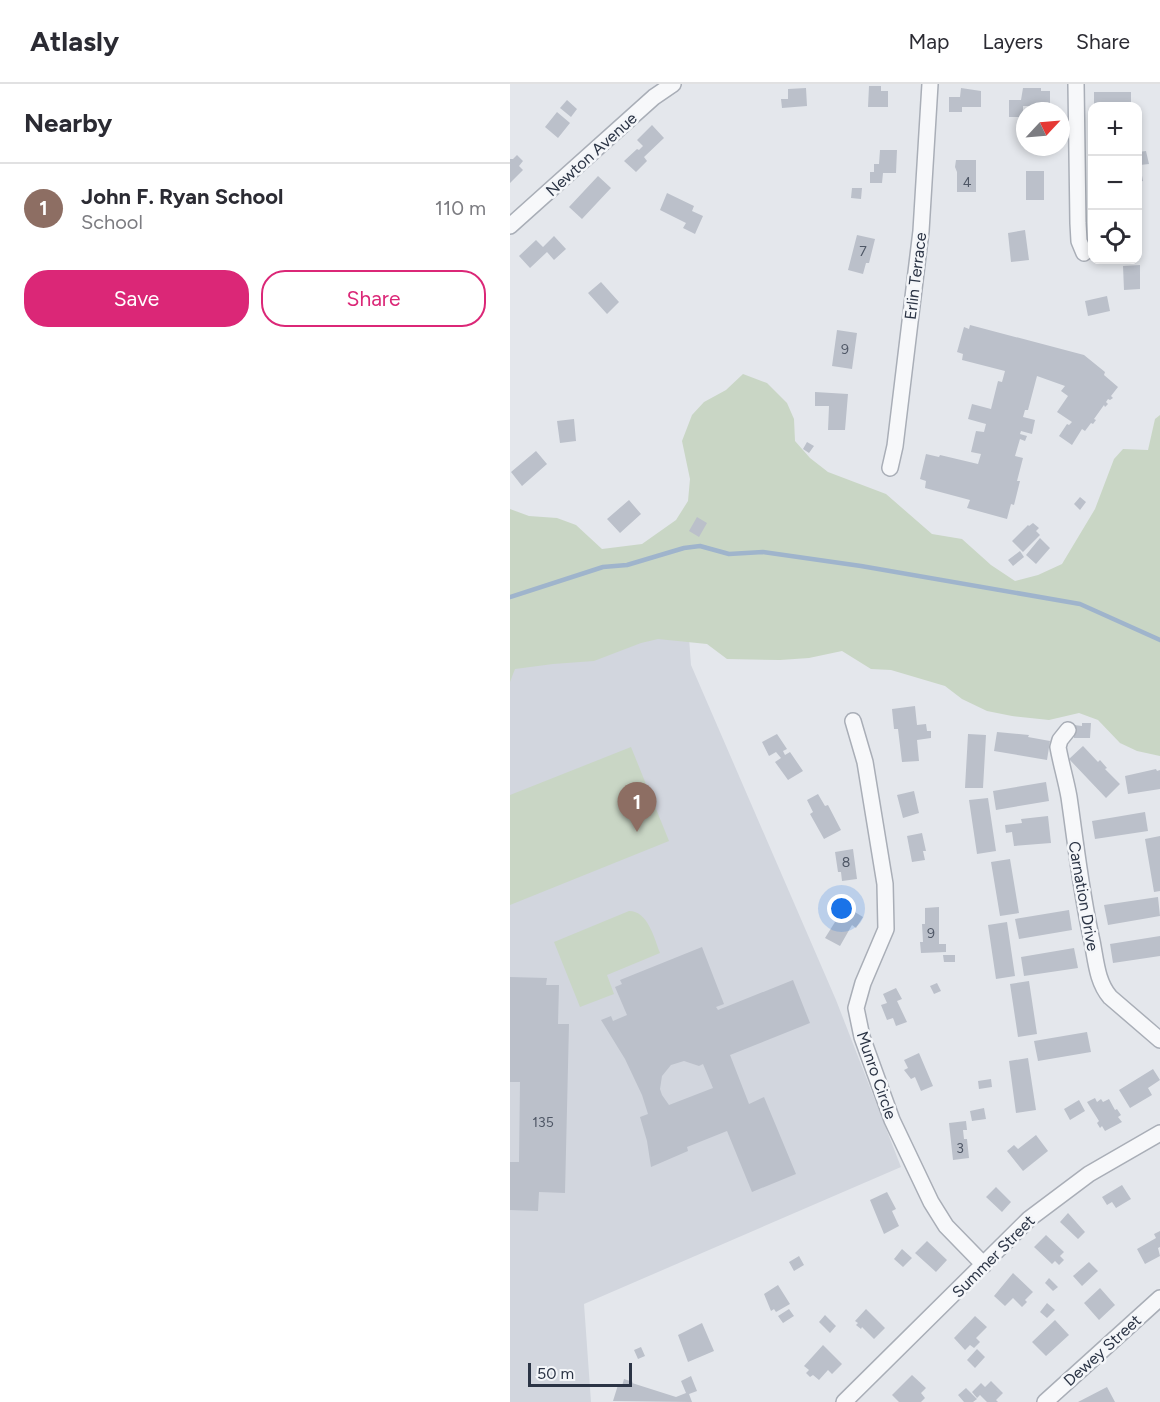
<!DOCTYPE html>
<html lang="en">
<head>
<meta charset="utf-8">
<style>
	:root { --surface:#fff; --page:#f7f7f7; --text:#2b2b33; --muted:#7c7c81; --line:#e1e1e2; --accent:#db2777 }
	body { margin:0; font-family:Figtree,sans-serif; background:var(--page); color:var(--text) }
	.controls { position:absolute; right:18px; top:18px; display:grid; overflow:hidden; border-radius:12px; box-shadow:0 3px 9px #0003 }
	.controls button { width:54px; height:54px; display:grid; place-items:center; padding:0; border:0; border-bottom:2px solid var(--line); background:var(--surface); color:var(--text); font:30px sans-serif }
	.compass { position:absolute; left:506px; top:18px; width:54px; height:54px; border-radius:50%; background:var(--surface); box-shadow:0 3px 9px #0003; rotate:64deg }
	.scale { position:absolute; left:18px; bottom:15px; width:104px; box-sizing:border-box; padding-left:6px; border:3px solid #2b3445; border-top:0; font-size:16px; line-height:21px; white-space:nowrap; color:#2b3445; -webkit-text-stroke:4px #f4f6f9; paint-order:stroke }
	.you { position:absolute; left:332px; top:825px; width:21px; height:21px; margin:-15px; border:4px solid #fff; border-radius:50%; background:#1a73e8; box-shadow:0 0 0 9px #1a73e833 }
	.badge { display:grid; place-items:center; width:39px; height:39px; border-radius:50%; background:var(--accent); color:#fff; font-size:20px; font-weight:700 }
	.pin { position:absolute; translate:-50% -50px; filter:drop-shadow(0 2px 3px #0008) }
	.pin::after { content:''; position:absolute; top:32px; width:21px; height:18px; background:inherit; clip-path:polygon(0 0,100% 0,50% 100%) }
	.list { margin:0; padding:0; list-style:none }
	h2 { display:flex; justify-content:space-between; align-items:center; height:78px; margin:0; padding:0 24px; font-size:26px }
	h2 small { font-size:20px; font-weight:400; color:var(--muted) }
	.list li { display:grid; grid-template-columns:39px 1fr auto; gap:18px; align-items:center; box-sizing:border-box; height:90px; padding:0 24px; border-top:2px solid var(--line) }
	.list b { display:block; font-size:22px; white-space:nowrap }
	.list p { margin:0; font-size:20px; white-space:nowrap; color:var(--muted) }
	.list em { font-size:20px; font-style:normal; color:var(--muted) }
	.actions { display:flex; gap:12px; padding:18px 24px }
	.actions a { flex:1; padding:14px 0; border:2px solid var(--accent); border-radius:24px; text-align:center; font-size:21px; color:var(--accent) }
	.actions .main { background:var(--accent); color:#fff }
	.icon { flex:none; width:33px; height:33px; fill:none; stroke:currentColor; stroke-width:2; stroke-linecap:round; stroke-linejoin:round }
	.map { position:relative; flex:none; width:650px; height:1318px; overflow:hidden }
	header { display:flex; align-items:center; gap:36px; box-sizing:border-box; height:84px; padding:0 30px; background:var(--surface); border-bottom:2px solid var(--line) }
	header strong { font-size:28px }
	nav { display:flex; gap:33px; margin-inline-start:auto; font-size:21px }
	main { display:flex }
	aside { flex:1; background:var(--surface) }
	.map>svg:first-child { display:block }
</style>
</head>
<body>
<header>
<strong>Atlasly</strong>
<nav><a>Map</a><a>Layers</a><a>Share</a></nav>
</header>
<main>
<aside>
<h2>Nearby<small></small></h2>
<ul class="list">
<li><span class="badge" style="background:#8d6e63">1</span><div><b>John F. Ryan School</b><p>School</p></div><em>110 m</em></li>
</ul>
<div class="actions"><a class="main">Save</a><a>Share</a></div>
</aside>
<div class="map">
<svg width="650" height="1318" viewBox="0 0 650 1318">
	<rect width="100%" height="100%" fill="#e4e7ec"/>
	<!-- built -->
	<path fill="#d2d6de" d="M173,472L181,581L326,916L391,1083L74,1220L81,1318H0V524Z"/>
	<!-- green -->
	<path fill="#c9d6c5" d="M233,290L257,299L277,319L284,335L285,357L300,374L318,388L376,410L422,450L452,455L481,481L505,497L528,491L552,480L585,425L604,375L613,365L638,366L645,335L650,331V672L627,667L610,659L588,636L569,629L539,636L502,632L477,627L452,615L435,602L381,586L361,585L332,567L299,574L270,576L217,575L197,560L148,555L131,559L84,577L43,580L5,585L0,598V425L19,432L47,434L66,441L92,465L132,460L166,436L178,417L180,395L172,357L182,331L194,318L216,306Z
		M121,663L159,757L0,821V711Z
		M119,827C138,827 144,854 150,869L97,891L104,910L70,923L44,858Z"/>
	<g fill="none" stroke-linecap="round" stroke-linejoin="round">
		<!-- stream -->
		<path stroke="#9fb4cc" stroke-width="4.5" d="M0,513L93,483L117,481L174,464L190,462L219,470L253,468L351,482L570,520L650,556"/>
	</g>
	<!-- building -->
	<path fill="#bbc0ca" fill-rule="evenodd" d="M359,2H371V7H378V23H358Z
		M296,4L297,22L272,24L271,15H278V5Z
		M451,4L471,7V23H452V28H439V13H450Z
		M513,4H531V7H540V22H513V33H499V16H511Z
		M584,8H621V22H584Z
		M57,16L67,25L61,33L50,24Z
		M47,28L60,39L48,54L35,43Z
		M142,41L154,54L134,73L137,77L126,88L114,77L127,65L129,66L133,62L127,56Z
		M370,66H387L386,89H373L372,99H360V88H364V80H369Z
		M636,67L639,80L630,81L633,97L628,98V68Z
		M7,71L13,77L9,82L13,86L0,99V75H3Z
		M446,76H466V108H447V88L445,83Z
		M516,87H534V116H516Z
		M88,92L101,104L72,135L59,123Z
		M342,104H352L351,115L341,114Z
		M157,109L184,122L182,127L193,132L185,150L173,144L176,139L150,126Z
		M515,146L519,176L501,178L498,149Z
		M347,151L365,155L359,179H356L353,190L338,186Z
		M44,152L56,165L44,176L37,168L20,184L9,172L26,156L33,163Z
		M630,181V205L614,206L613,182Z
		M91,198L109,218L97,230L78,209Z
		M597,212L600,227L578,232L575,217Z
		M460,241L574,271L595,288L594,291L608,303L601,312L603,314L600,316L598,315L596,318L598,320L595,323L594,321L584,335L586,336L583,340L581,339L575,347L572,345L562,361L549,352L557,340L559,341L562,338L547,328L558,312L551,307L555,302L527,292L518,326H515L513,333L525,336L522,350L511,347L510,350L517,352L515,357L510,355L505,372L513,374L507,397H510L504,421L501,420L497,435L457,424L460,416L415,404L416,397L410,395L416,370L429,373L430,371L468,380L471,370L461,368L466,347L474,348L476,340L458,335L462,320L481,325L488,297L492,298L495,287L452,276L453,270L447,268L454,243L459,245Z
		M327,246L347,249L342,285L322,282Z
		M305,308L338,310L335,346H318L319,322H305Z
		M64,335L66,357L50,359L47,337Z
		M297,358L304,362L299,369L293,365Z
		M26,367L37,380L12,402L1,388Z
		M570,413L576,418L570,426L564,420Z
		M119,416L131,430L110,449L97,435Z
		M187,433L197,439L189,453L179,447Z
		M523,439L529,444L526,447L530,451L513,468L502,457L518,441L519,442Z
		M530,454L540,464L526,480L516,471Z
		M510,467L514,473L503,482L498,476Z
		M405,622L407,641L416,640L417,647H421V654L407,656L409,677L392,678L388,645H384L382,625Z
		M572,639H581L580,654H564V641L572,642Z
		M487,648L519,651L518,653L540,657L537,676L484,667Z
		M267,650L277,665L273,667L275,671L280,668L293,687L278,696L265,678L271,674L266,668L259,672L252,658Z
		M458,650L476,651L473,704H455Z
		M573,662L588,678L590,676L597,684L595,685L610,700L596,714L559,675Z
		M646,685L647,687L650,686V705L618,710L615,692Z
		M536,698L539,717L486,726L483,707Z
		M404,707L409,729L393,734L387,711Z
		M308,710L315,722L318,721L331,746L314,755L300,730L303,728L297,716Z
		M478,714L486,767L467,770L459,716Z
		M635,728L638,747L585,755L582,737Z
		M538,732L541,759L504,762L502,748L496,749L495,741L512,739L511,735Z
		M412,749L416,767H413L415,776L402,778L397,752Z
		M650,752V807L644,808L635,755Z
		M343,765L347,795L332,797L331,788H328L325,768Z
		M500,775L509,829L490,832L481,778Z
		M648,813L650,832L598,841L594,821Z
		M335,822L353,833L346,844L342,841L330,862L315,854Z
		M429,823V860H436V868L411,869L410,858H413L412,840H415V824Z
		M559,826L562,846L509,855L505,835Z
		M497,838L505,892L486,895L478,841Z
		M650,852V872L603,879L600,860Z
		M192,863L214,920L206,923L208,926L283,896L300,939L220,971L239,1020L254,1013L286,1090L242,1108L217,1047L177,1063L178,1067L141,1083L137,1057L130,1033L138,1030L132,1011L115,975L91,936L101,932L103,937L117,931L105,903L112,900L110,896ZM174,977L189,982L193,980L203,1004L159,1021L152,1011L150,1005L152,992L161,981Z
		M564,864L568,884L514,892L511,873Z
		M433,871H445V878H434Z
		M0,893L37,894L36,901H49L48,940H59L55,1109L29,1108L28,1127L0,1126V1078H9L10,998H0Z
		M519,897L527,950L508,953L500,900Z
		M427,899L431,907L424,910L420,902Z
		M386,904L392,915L387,917L397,938L386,942L383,934L377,936L371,921L377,919L373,910Z
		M577,948L581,968L528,977L524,957Z
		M409,969L423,1002L411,1007L405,993L401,995L394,986L398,984L394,976Z
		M518,974L526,1026L506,1029L499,977Z
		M643,985L650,996L638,1004L642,1011L620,1024L609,1006Z
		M481,995L482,1003L469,1005L468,997Z
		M585,1014L587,1018L591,1015L593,1018L599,1015L605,1026L607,1025L611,1031L608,1033L612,1038L595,1047L592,1042L590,1044L587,1039L589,1037L577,1018Z
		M569,1016L575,1027L560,1036L554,1025Z
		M474,1024L476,1035L462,1037L460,1027Z
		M456,1037L457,1046H453L454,1055H457L459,1074L443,1076L439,1039Z
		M526,1051L538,1067L513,1087L497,1067L504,1061L508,1065Z
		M612,1101L621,1115L606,1124L602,1118L597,1121L592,1113Z
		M486,1103L501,1118L492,1128L476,1113Z
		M377,1108L386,1125L382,1127L389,1142L374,1150L360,1116Z
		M558,1129L575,1148L568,1155L550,1138Z
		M650,1147V1163L648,1164L650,1172L635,1180L627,1165L646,1154L644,1150Z
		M536,1151L554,1168L550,1172L554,1176L549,1181L545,1177L542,1180L524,1163Z
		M417,1157L437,1176L426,1188L405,1169Z
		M392,1165L402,1174L393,1183L384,1175Z
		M289,1172L294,1181L284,1187L279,1178Z
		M579,1178L588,1187L572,1202L563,1192Z
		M503,1189L523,1208L515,1216L517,1218L512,1223L503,1214L495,1222L484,1212Z
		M539,1194L548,1203L543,1207L535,1199Z
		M268,1201L280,1220L266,1228L264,1225L261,1227L254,1210Z
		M590,1204L605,1221L589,1236L574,1219Z
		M537,1219L545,1226L537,1234L530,1228Z
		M279,1225L284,1232L273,1239L268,1232Z
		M356,1225L375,1244L364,1255L352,1243L351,1245L346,1241L348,1239L345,1237Z
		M315,1231L326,1242L320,1249L309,1238Z
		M465,1232L477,1243L466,1254L470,1258L464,1264L460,1261L455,1266L444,1254Z
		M545,1236L559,1251L536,1272L522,1258Z
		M192,1239L204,1267L178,1278L168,1251Z
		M313,1261L332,1280L322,1290L318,1286L309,1296L303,1291L300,1293L296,1289L299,1286L294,1282Z
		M131,1263L135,1272L128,1275L124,1266Z
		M467,1265L475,1273L465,1284L457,1276Z
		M402,1291L416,1304L411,1309L415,1314L411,1318H389L382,1311Z
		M181,1292L187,1307L179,1310L182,1318L103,1317L108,1301L112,1302L114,1295L123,1298L122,1299L166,1313L176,1309L171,1297Z
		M481,1297L493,1309L486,1316L488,1318H477L470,1311L467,1314L462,1308L471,1299L475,1303Z
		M597,1303L605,1318H568Z
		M456,1304L467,1315L463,1318H454L448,1311Z"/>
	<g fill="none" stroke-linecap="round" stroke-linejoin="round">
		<defs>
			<path id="minor" d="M566,0L568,139L569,157L574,169
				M0,142L144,13L163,0
				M380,384L385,362L411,147L420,0
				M343,637L355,678L375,800L376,845L353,899L346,924L352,953L382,1036L421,1118L436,1142L474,1181
				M558,646L550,656L548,663C551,680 556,696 559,713C566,761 571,809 582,857C586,877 587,898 600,913L650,956
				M334,1318L519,1135L579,1090L650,1049
				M535,1318L650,1214"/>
		</defs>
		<!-- minor casing -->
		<use href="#minor" stroke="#a9aeb7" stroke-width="18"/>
		<!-- minor -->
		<use href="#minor" stroke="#f7f8fa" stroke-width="15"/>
	</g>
	<g text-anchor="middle" stroke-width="5" stroke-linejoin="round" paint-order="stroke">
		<!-- number labels -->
		<g font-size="14" fill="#4f5766">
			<text x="457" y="103">4</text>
			<text x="353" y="172">7</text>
			<text x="335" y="270">9</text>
			<text x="336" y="783">8</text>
			<text x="421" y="854">9</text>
			<text x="33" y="1043">135</text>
			<text x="450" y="1069">3</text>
		</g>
		<!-- street labels -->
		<g font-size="16" fill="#2b3445" stroke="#f4f6f9">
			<text transform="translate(81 70) rotate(-42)" y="6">Newton Avenue</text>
			<text transform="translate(405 192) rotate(-83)" y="6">Erlin Terrace</text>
			<text transform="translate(574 812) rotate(80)" y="6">Carnation Drive</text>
			<text transform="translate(367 991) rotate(71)" y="6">Munro Circle</text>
			<text transform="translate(483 1172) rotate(-45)" y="6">Summer Street</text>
			<text transform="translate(592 1266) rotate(-42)" y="6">Dewey Street</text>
		</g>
	</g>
</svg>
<div class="controls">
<button>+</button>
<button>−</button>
<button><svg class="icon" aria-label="locate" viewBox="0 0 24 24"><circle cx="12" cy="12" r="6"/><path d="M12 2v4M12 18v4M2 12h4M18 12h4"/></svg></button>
</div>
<svg class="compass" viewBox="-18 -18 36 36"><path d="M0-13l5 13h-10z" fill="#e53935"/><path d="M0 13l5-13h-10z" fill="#7c7c81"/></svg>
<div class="scale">50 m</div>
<div class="you"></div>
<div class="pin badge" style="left:127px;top:748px;background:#8d6e63">1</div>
</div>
</main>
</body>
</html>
